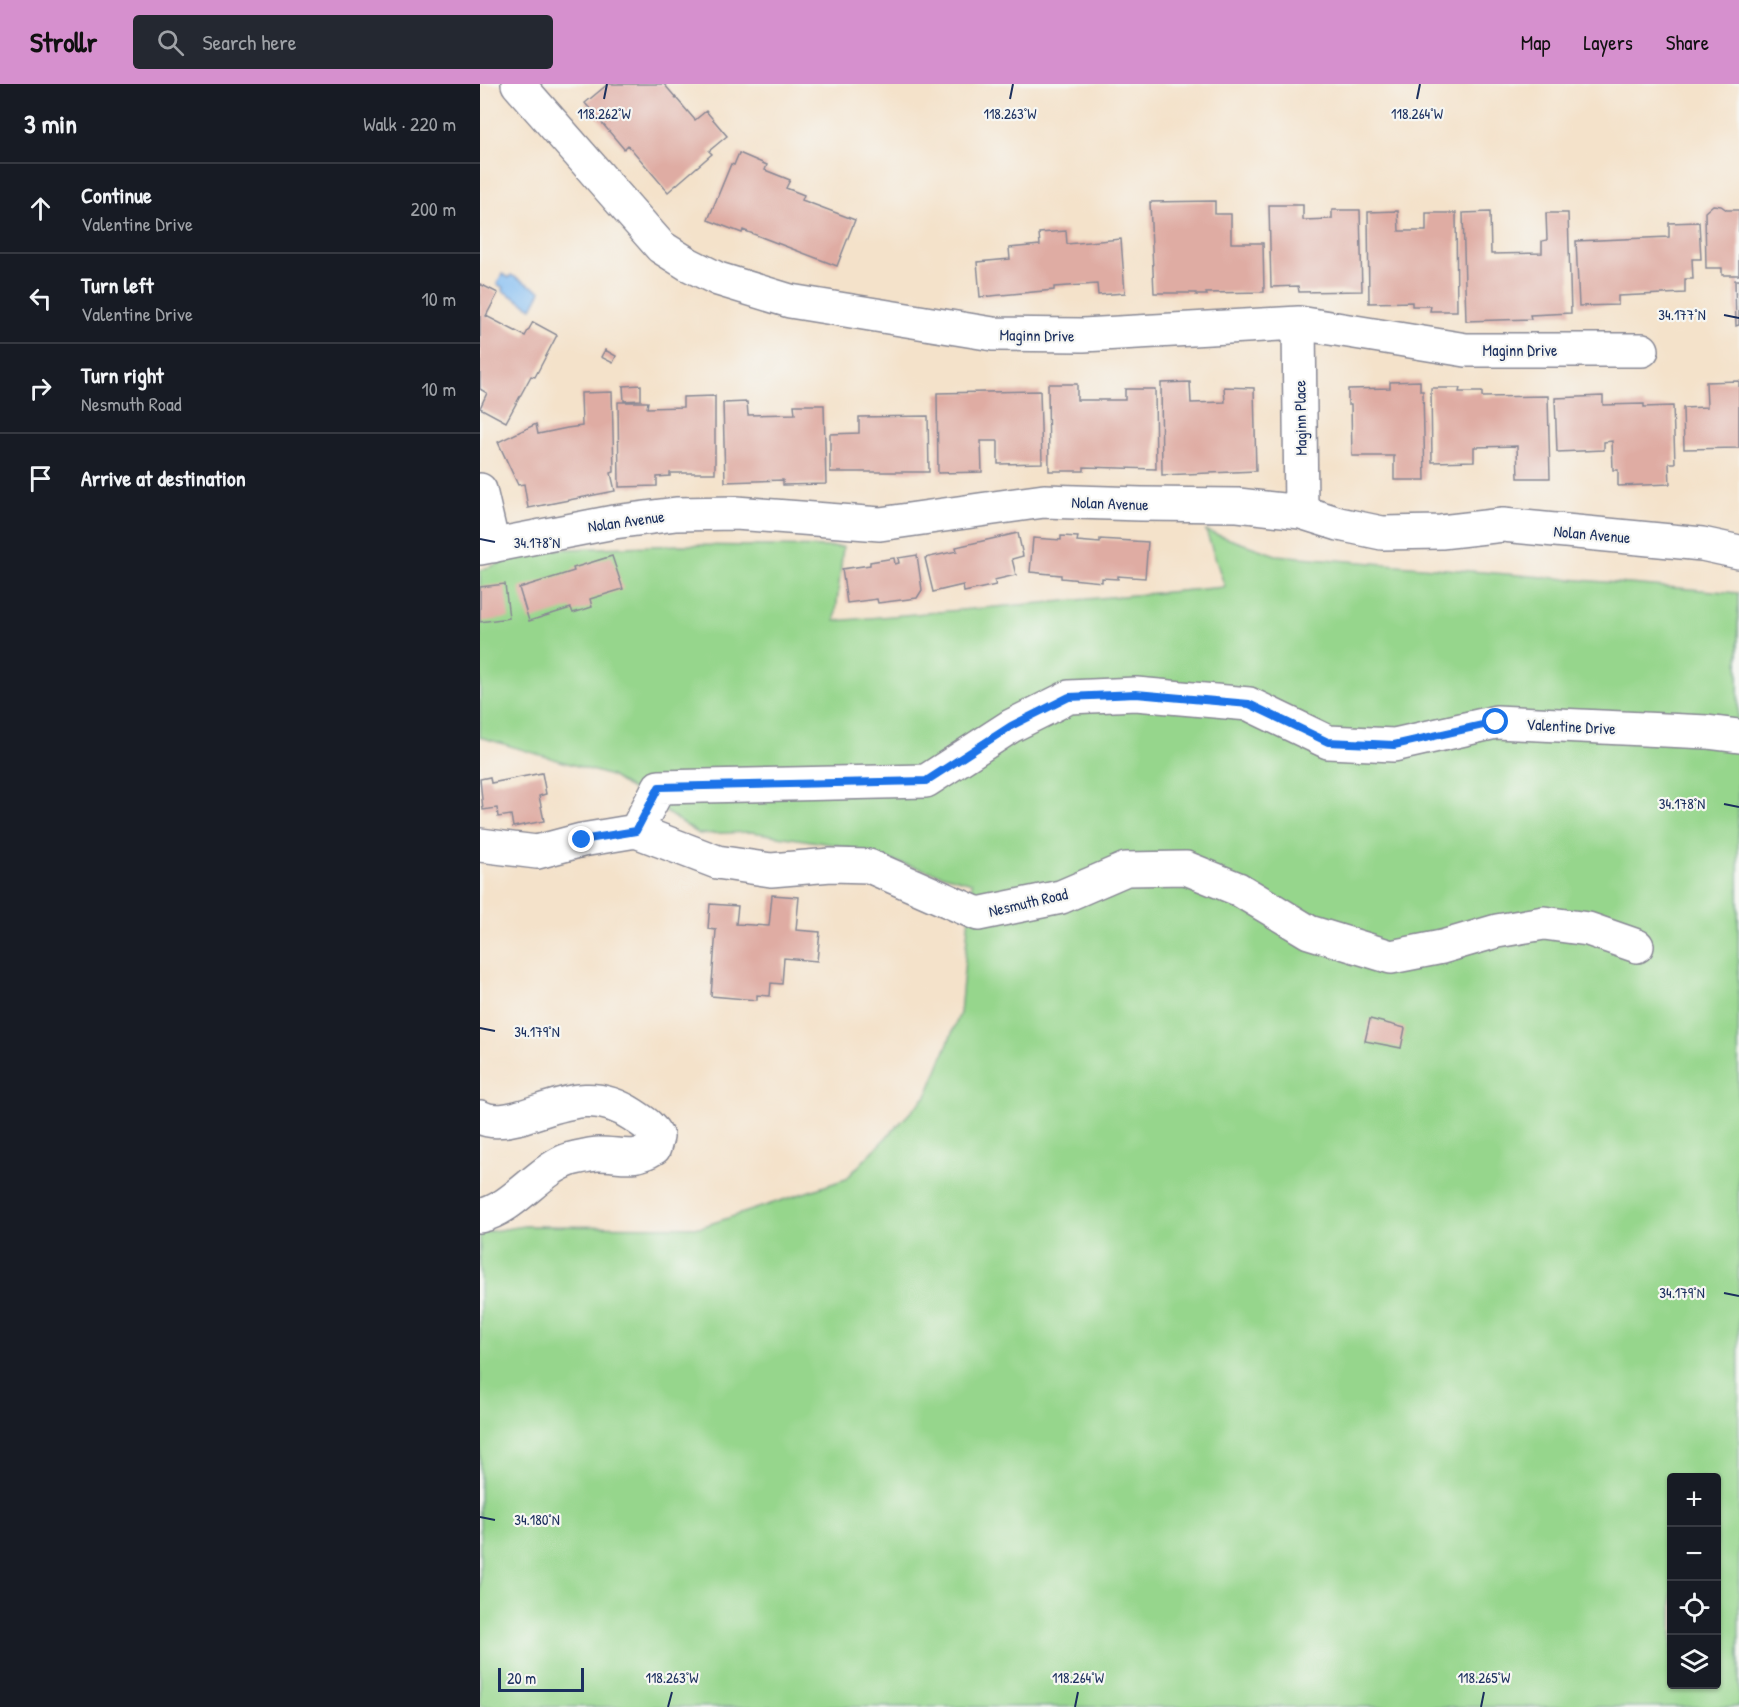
<!DOCTYPE html>
<html lang="en">
<head>
<meta charset="utf-8">
<style>
	:root { --surface:#171b24; --page:#242831; --text:#f1f3f6; --muted:#9ea1a6; --line:#363941; --accent:#d690ce }
	body { margin:0; font-family:"Patrick Hand",sans-serif; background:var(--page); color:var(--text) }
	.controls { position:absolute; right:18px; bottom:18px; display:grid; overflow:hidden; border-radius:6px; box-shadow:0 2px 4px #0004 }
	.controls button { width:54px; height:54px; display:grid; place-items:center; padding:0; border:0; border-bottom:2px solid var(--line); background:var(--surface); color:var(--text); font:30px sans-serif }
	.scale { position:absolute; left:18px; bottom:15px; width:86px; box-sizing:border-box; padding-left:6px; border:3px solid #1b2f5e; border-top:0; font-size:16px; line-height:21px; white-space:nowrap; color:#1b2f5e; -webkit-text-stroke:4px #f6f6f2; paint-order:stroke }
	.stop { position:absolute; width:18px; height:18px; margin:-14px; border:4px solid #1a73e8; border-radius:50%; background:#fff }
	.stop.end { background:#1a73e8; border-color:#fff; box-shadow:0 2px 6px #0008 }
	.list { margin:0; padding:0; list-style:none }
	h2 { display:flex; justify-content:space-between; align-items:center; height:78px; margin:0; padding:0 24px; font-size:26px }
	h2 small { font-size:20px; font-weight:400; color:var(--muted) }
	.list li { display:grid; grid-template-columns:39px 1fr auto; gap:18px; align-items:center; box-sizing:border-box; height:90px; padding:0 24px; border-top:2px solid var(--line) }
	.list b { display:block; font-size:22px; white-space:nowrap }
	.list p { margin:0; font-size:20px; white-space:nowrap; color:var(--muted) }
	.list em { font-size:20px; font-style:normal; color:var(--muted) }
	.icon { flex:none; width:33px; height:33px; fill:none; stroke:currentColor; stroke-width:2; stroke-linecap:round; stroke-linejoin:round }
	.map { position:relative; flex:none; width:1259px; height:1623px; overflow:hidden }
	header { display:flex; align-items:center; gap:36px; box-sizing:border-box; height:84px; padding:0 30px; background:var(--accent); color:#111 }
	header strong { font-size:28px }
	nav { display:flex; gap:33px; margin-inline-start:auto; font-size:21px }
	.search { width:420px; height:54px; background:var(--page); display:flex; align-items:center; gap:15px; box-sizing:border-box; padding:0 21px; border-radius:6px; color:var(--muted); font-size:22px }
	main { display:flex }
	aside { flex:1; background:var(--surface) }
	.map>svg:first-child { display:block }
</style>
</head>
<body>
<header>
<strong>Strollr</strong>
<div class="search"><svg class="icon" aria-label="search" viewBox="0 0 24 24"><circle cx="10" cy="10" r="6"/><path d="M15 15l6 6"/></svg>Search here</div>
<nav><a>Map</a><a>Layers</a><a>Share</a></nav>
</header>
<main>
<aside>
<h2>3 min<small>Walk · 220 m</small></h2>
<ul class="list">
<li><svg class="icon" aria-label="ahead" viewBox="0 0 24 24"><path d="M12 20V5M6 11l6-6 6 6"/></svg><div><b>Continue</b><p>Valentine Drive</p></div><em>200 m</em></li>
<li><svg class="icon" aria-label="left" viewBox="0 0 24 24"><path d="M17 20v-9H6M10 6l-5 5 5 5"/></svg><div><b>Turn left</b><p>Valentine Drive</p></div><em>10 m</em></li>
<li><svg class="icon" aria-label="right" viewBox="0 0 24 24"><path d="M7 20v-9h11M14 6l5 5-5 5"/></svg><div><b>Turn right</b><p>Nesmuth Road</p></div><em>10 m</em></li>
<li><svg class="icon" aria-label="arrive" viewBox="0 0 24 24"><path d="M6 21V4h12l-3 4 3 4H6"/></svg><div><b>Arrive at destination</b></div></li>
</ul>
</aside>
<div class="map">
<svg width="1259" height="1623" viewBox="0 0 1259 1623">
	<rect width="100%" height="100%" fill="#f6f6f2"/>
	<filter id="ink" filterUnits="userSpaceOnUse"><feTurbulence type="fractalNoise" baseFrequency=".0167" numOctaves="2"/><feDisplacementMap in="SourceGraphic" scale="12" xChannelSelector="R" yChannelSelector="G"/><feConvolveMatrix kernelMatrix="1 2 1 2 8 2 1 2 1" color-interpolation-filters="sRGB"/></filter>
	<filter id="wash" filterUnits="userSpaceOnUse"><feTurbulence type="fractalNoise" baseFrequency=".008" numOctaves="4" result="noise"/><feDisplacementMap in="SourceGraphic" scale="24" xChannelSelector="R" yChannelSelector="G"/><feGaussianBlur stdDeviation="1.35" result="paint"/><feColorMatrix in="noise" values="0 0 0 0 0 0 0 0 0 0 0 0 0 0 0 0 0 1.4 0 .05"/><feComposite in="paint" operator="in"/></filter>
	<g filter="url(#wash)">
		<rect width="100%" height="100%" fill="#f4e2ca"/>
		<!-- green -->
		<path fill="#96d68c" stroke="#588275" stroke-width="1.5" fill-rule="evenodd" d="M726,447L796,471L1258,509L1259,1623H0V1149L44,1142L221,1143L366,1095L447,1011L480,929L492,799L357,761L272,748L219,750L131,692L0,653V486L60,466L201,461L363,463L355,537L745,503ZM1192,1394H1236V1600H1192Z"/>
		<!-- water -->
		<path fill="#80bbf2" stroke="#4e75a8" stroke-width="1.5" d="M22,190L29,194L31,191L61,207L52,224L23,207L24,204L17,200Z"/>
		<g id="blocks">
			<!-- building -->
			<path fill="#dfaca3" d="M128,0H184L215,36L226,27L247,52L229,67L232,70L188,108L148,61L144,65L105,19Z
				M259,69L287,81L285,86L310,96L306,104L324,111L322,116L375,136L357,182L263,146L262,149L228,136L251,80L254,81Z
				M735,117V130H751V159H783L784,208L726,209L727,211H716V209H674L670,118Z
				M789,121H823V136L852,135V126H880L882,207L819,208L818,202L791,203Z
				M1233,121L1241,122L1247,126H1259V191H1242V184H1226L1225,128Z
				M918,127L919,147H946V129H976L977,227H950L951,222H932V218L889,219L888,128Z
				M1010,128L1011,170L1062,169V157L1067,156L1066,129H1088L1091,229L1050,231L1051,235L986,237L983,129Z
				M1219,138L1221,175H1212L1213,195H1205V209L1138,212V221L1099,222L1096,157L1189,153V139Z
				M586,147L587,160L641,155L645,209L618,211L617,200L574,203V206L500,213L497,178L530,175L529,164L560,161L559,149Z
				M1255,196H1259V241L1256,242Z
				M0,200L18,209L6,232L45,252L53,238L77,251L55,293L51,292L26,338L0,324L7,309L0,305Z
				M125,266L136,272L133,279L121,273Z
				M940,297V307H943L945,396H914V372H872L871,321H868V305L910,304V298Z
				M1259,297V364L1204,365L1203,324L1227,323L1226,298Z
				M710,298L711,319L745,318L744,303L774,304L776,387L682,391L681,299Z
				M568,300H597V316H645V305H675L676,385L604,383V387H569Z
				M161,301V316L144,317L143,302Z
				M951,304H980L979,308H1002V313L1068,312L1070,394H1038L1037,362L994,363V377L952,378Z
				M560,307L562,379L518,380V357H501L502,388L458,389L457,309Z
				M132,308L134,388L131,389L135,407L48,424L44,400L38,401L18,358L56,340L58,350L87,344L102,342L101,309Z
				M235,312V389H190V392L177,393V402L139,403L138,318H168L167,324L203,323V313Z
				M1123,312V321L1164,320V323L1193,322L1195,379H1189L1190,400L1138,402V386H1133L1132,357L1124,358V366L1077,368L1075,314Z
				M267,318L268,331L315,330L314,321H344L346,400L303,401V396L245,398L243,319Z
				M448,332L449,388H350V350L379,349V333Z
				M538,449L543,472L532,475L536,491L514,496L516,501L484,508L483,501L453,508L445,474L477,467L476,463Z
				M581,452L598,453L597,457L620,459V455L668,458L665,494L638,492V495L622,494V498L581,494V491L550,488L553,454L581,456Z
				M437,471L442,506L437,514L398,519L397,515L367,519L362,485L390,481V478L414,474L415,480L419,479L418,474Z
				M132,472L143,505L110,515L112,523L93,529L91,524L49,537L39,504L94,487L93,484Z
				M25,500L29,534L0,538V503Z
				M62,689L66,710L59,712L64,737L33,743L31,731L18,733L17,724L3,726L0,695L10,693L11,699Z
				M292,811L319,813L316,846L340,848L337,877L304,874L302,900L291,899L290,912L277,911V916L231,912L236,846L228,845L230,820L258,822L256,840L289,842Z
				M890,935L925,944L921,964L885,957Z"/>
		</g>
	</g>
	<g filter="url(#ink)">
		<use href="#blocks" fill-opacity="0" stroke="#888894" stroke-width="1.5"/>
		<g fill="none" stroke-linecap="round" stroke-linejoin="round">
			<defs>
				<path id="minor" d="M38,0L181,163L208,180L238,195L310,217L513,250L603,251L819,239L986,266H1162
					M819,239L821,428
					M0,406L13,462
					M0,464L134,438L196,430L256,429L400,440L564,417L661,420L758,421L821,428L859,440L902,449L961,448L1023,441L1222,460L1259,468
					M156,747L179,703L446,697L531,642L589,613L656,610L769,620L848,658L914,661L1016,638L1227,648L1259,652
					M0,761L57,768L102,756L156,747L237,778L291,786L351,781L389,782L498,830L581,813L646,785L706,784L758,805L829,848L911,873L962,863L1017,847L1064,839L1108,845L1157,862
					M0,1033C11,1039 25,1037 37,1034C80,1022 111,1003 153,1031C163,1038 171,1042 177,1053L174,1064C154,1077 141,1070 119,1070C111,1070 100,1073 91,1075C59,1085 35,1124 0,1132"/>
			</defs>
			<!-- minor casing -->
			<use href="#minor" stroke="#888894" stroke-width="36"/>
			<!-- minor -->
			<use href="#minor" stroke="#fff" stroke-width="33"/>
		</g>
	</g>
	<g fill="none" stroke-linecap="round" stroke-linejoin="round" filter="url(#ink)">
		<!-- route -->
		<path stroke="#1a73e8" stroke-width="8" d="M102,756L156,747L179,703L446,697L531,642L589,613L656,610L769,620L848,658L914,661L1016,638"/>
	</g>
	<!-- ticks -->
	<path fill="none" stroke="#1b2f5e" stroke-width="2" d="M124,15L127,0M530,15L533,0M937,15L940,0M1244,231L1259,234M0,455L15,458M1244,720L1259,723M0,944L15,947M1244,1209L1259,1212M0,1433L15,1436M188,1623L192,1608M595,1623L598,1608M1001,1623L1004,1608"/>
	<g text-anchor="middle" stroke-width="4.5" stroke-linejoin="round" paint-order="stroke">
		<!-- street labels -->
		<g font-size="16" fill="#1b2f5e" stroke="#f6f6f2">
			<text transform="translate(557 251) rotate(1)" y="6">Maginn Drive</text>
			<text x="1040" y="272">Maginn Drive</text>
			<text transform="translate(820 334) rotate(-91)" y="6">Maginn Place</text>
			<text transform="translate(630 419) rotate(2)" y="6">Nolan Avenue</text>
			<text transform="translate(146 437) rotate(-8)" y="6">Nolan Avenue</text>
			<text transform="translate(1112 450) rotate(5)" y="6">Nolan Avenue</text>
			<text transform="translate(1091 642) rotate(3)" y="6">Valentine Drive</text>
			<text transform="translate(548 818) rotate(-13)" y="6">Nesmuth Road</text>
		</g>
	</g>
	<g font-size="15" text-anchor="middle" fill="#1b2f5e" stroke="#f6f6f2" stroke-width="4.5" stroke-linejoin="round" paint-order="stroke">
		<text x="124" y="35">118.262°W</text>
		<text x="530" y="35">118.263°W</text>
		<text x="937" y="35">118.264°W</text>
		<text x="1202" y="236">34.177°N</text>
		<text x="57" y="464">34.178°N</text>
		<text x="1202" y="725">34.178°N</text>
		<text x="57" y="953">34.179°N</text>
		<text x="1202" y="1214">34.179°N</text>
		<text x="57" y="1441">34.180°N</text>
		<text x="192" y="1599">118.263°W</text>
		<text x="598" y="1599">118.264°W</text>
		<text x="1004" y="1599">118.265°W</text>
	</g>
</svg>
<div class="controls">
<button>+</button>
<button>−</button>
<button><svg class="icon" aria-label="locate" viewBox="0 0 24 24"><circle cx="12" cy="12" r="6"/><path d="M12 2v4M12 18v4M2 12h4M18 12h4"/></svg></button>
<button><svg class="icon" aria-label="layers" viewBox="0 0 24 24"><path d="M12 4l9 5-9 5-9-5zM3 14l9 5 9-5"/></svg></button>
</div>
<div class="scale">20 m</div>
<div class="stop" style="left:1016px;top:638px"></div>
<div class="stop end" style="left:102px;top:756px"></div>
</div>
</main>
</body>
</html>
